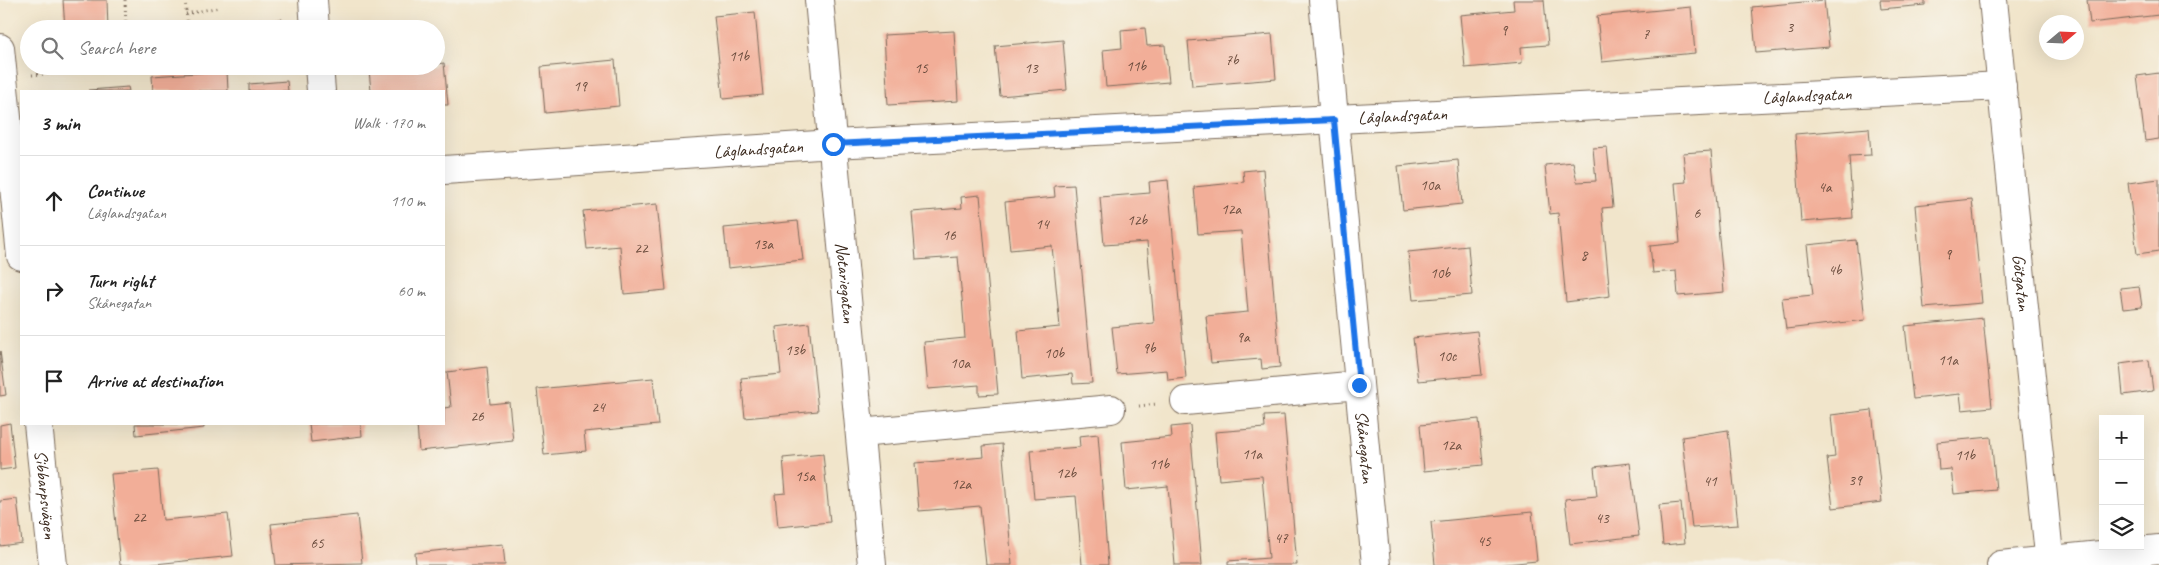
<!DOCTYPE html>
<html lang="en">
<head>
<meta charset="utf-8">
<style>
	:root { --surface:#fff; --page:#f6f6f6; --text:#222; --muted:#767676; --line:#e0e0e0 }
	body { margin:0; font-family:Caveat,sans-serif; background:var(--page); color:var(--text) }
	.controls { position:absolute; right:15px; bottom:15px; display:grid; overflow:hidden; border-radius:0px; box-shadow:0 5px 20px #0002 }
	.controls button { width:45px; height:45px; display:grid; place-items:center; padding:0; border:0; border-bottom:1px solid var(--line); background:var(--surface); color:var(--text); font:25px sans-serif }
	.compass { position:absolute; left:2039px; top:15px; width:45px; height:45px; border-radius:50%; background:var(--surface); box-shadow:0 5px 20px #0002; rotate:71deg }
	.stop { position:absolute; width:15px; height:15px; margin:-11px; border:4px solid #1a73e8; border-radius:50%; background:#fff }
	.stop.end { background:#1a73e8; border-color:#fff; box-shadow:0 1px 5px #0008 }
	.list { margin:0; padding:0; list-style:none }
	h2 { display:flex; justify-content:space-between; align-items:center; height:65px; margin:0; padding:0 20px; font-size:21px }
	h2 small { font-size:16px; font-weight:400; color:var(--muted) }
	.list li { display:grid; grid-template-columns:32px 1fr auto; gap:15px; align-items:center; box-sizing:border-box; height:90px; padding:0 20px; border-top:1px solid var(--line) }
	.list b { display:block; font-size:19px; white-space:nowrap }
	.list p { margin:0; font-size:16px; white-space:nowrap; color:var(--muted) }
	.list em { font-size:16px; font-style:normal; color:var(--muted) }
	.icon { flex:none; width:28px; height:28px; fill:none; stroke:currentColor; stroke-width:2; stroke-linecap:round; stroke-linejoin:round }
	.map { position:relative; flex:none; width:2159px; height:565px; overflow:hidden }
	.search { position:absolute; background:var(--surface); box-shadow:0 5px 20px #0002; left:20px; top:20px; width:425px; height:55px; display:flex; align-items:center; gap:12px; box-sizing:border-box; padding:0 18px; border-radius:28px; color:var(--muted); font-size:19px }
	.panel { position:absolute; background:var(--surface); box-shadow:0 5px 20px #0002; left:20px; top:90px; width:425px; height:335px; border-radius:0px }
	.map>svg:first-child { display:block }
</style>
</head>
<body>
<div class="map">
<svg width="2159" height="565" viewBox="0 0 2159 565">
	<rect width="100%" height="100%" fill="#f7f3e8"/>
	<filter id="ink" filterUnits="userSpaceOnUse"><feTurbulence type="fractalNoise" baseFrequency=".02" numOctaves="2"/><feDisplacementMap in="SourceGraphic" scale="10" xChannelSelector="R" yChannelSelector="G"/><feConvolveMatrix kernelMatrix="1 2 1 2 8 2 1 2 1" color-interpolation-filters="sRGB"/></filter>
	<filter id="wash" filterUnits="userSpaceOnUse"><feTurbulence type="fractalNoise" baseFrequency=".0096" numOctaves="4" result="noise"/><feDisplacementMap in="SourceGraphic" scale="20" xChannelSelector="R" yChannelSelector="G"/><feGaussianBlur stdDeviation="1.12" result="paint"/><feColorMatrix in="noise" values="0 0 0 0 0 0 0 0 0 0 0 0 0 0 0 0 0 1.4 0 .05"/><feComposite in="paint" operator="in"/></filter>
	<g filter="url(#wash)">
		<rect width="100%" height="100%" fill="#f1e5cb"/>
		<g id="blocks">
			<!-- building -->
			<path fill="#f2ae98" d="M63,0H107L108,29H65Z
				M1513,0H1544L1548,45L1521,47L1522,63L1465,68L1460,15L1514,10Z
				M1824,0L1829,47L1756,53L1752,7Z
				M1880,0H1925V5L1881,9Z
				M2087,0H2159V15L2090,23Z
				M1691,7L1695,53L1602,62L1597,16Z
				M755,12L763,95L723,99L714,16Z
				M282,19V29H231L230,23Z
				M1145,28L1147,46L1165,45L1169,82L1106,87L1103,50L1122,48L1121,30Z
				M954,31L958,101L888,105L884,35Z
				M1272,34L1276,79L1192,86L1188,41Z
				M1063,40L1067,90L1000,96L995,46Z
				M615,60L619,106L545,113L541,67Z
				M444,63L448,105H444V91H371L369,70L410,66H436V64Z
				M227,71L228,91H153L152,76Z
				M2159,73V139L2145,141L2137,76Z
				M287,81L288,91H249V84Z
				M128,87L129,91H89V90Z
				M1869,128L1871,155L1849,156L1853,218L1801,222L1795,134Z
				M1607,147L1613,207L1602,208L1610,296L1566,302L1558,213L1550,214L1545,165L1573,162L1577,182L1596,181L1593,148Z
				M1711,151L1724,292L1678,296L1676,271L1653,273L1650,246L1680,243L1675,183L1686,182L1683,153Z
				M1458,160L1462,204L1403,210L1398,166Z
				M1263,169L1280,367L1262,369L1261,359L1211,363L1206,316L1248,312L1241,231L1198,234L1194,187L1244,182L1243,171Z
				M2159,179V251L2137,254L2128,183Z
				M1168,180L1186,378L1168,380L1167,370L1117,374L1112,327L1154,323L1147,242L1104,245L1100,197L1150,193L1149,182Z
				M1074,185L1092,383L1073,384L1072,374L1022,379L1018,331L1060,327L1052,246L1010,250L1005,202L1055,197L1054,186Z
				M980,195L998,394L979,395V385L928,389L924,342L965,338L962,298L958,257L916,260L912,212L962,208L961,197Z
				M1972,199L1982,303L1924,308L1915,205Z
				M657,204L666,290L624,294L620,246L587,249L583,211Z
				M798,221L803,260L728,268L724,228Z
				M1856,240L1865,320L1786,329L1782,298L1813,295L1807,245Z
				M1468,246L1472,295L1413,300L1408,252Z
				M2139,286L2142,307L2123,309L2120,288Z
				M1983,318L1992,407L1962,410L1960,394L1913,399L1905,326Z
				M809,323L818,411L745,418L741,378L781,374L776,327Z
				M1477,331L1482,375L1418,381L1413,338Z
				M0,351L6,395L0,396Z
				M2149,360L2153,391L2123,395L2120,364Z
				M487,367L490,404L509,402L513,441L419,451L417,424H444V408L451,407L447,372Z
				M653,378L658,425L584,432L586,451L544,455L537,389Z
				M1872,410L1882,502L1833,508L1827,458L1835,457L1831,415Z
				M1284,415L1297,565H1228V561L1269,558L1262,476L1219,480L1215,432L1265,428L1264,416Z
				M1479,419L1483,465L1424,471L1420,425Z
				M10,423L15,468L0,470V425Z
				M135,424H204V428L136,435Z
				M309,424H361L362,436L311,442Z
				M1190,425L1202,565H1175L1168,486L1126,490L1122,442L1172,437L1171,427Z
				M1728,430L1738,525L1692,528L1682,437Z
				M1098,434L1108,565H1082L1076,496L1034,499L1030,451L1080,447L1079,436Z
				M1991,437L1996,490L1954,494L1951,469L1939,470L1937,442Z
				M1002,444L1012,565H986L980,506L919,511L915,463L984,457L983,446Z
				M823,454L830,522L778,527L775,494L786,493L783,458Z
				M1630,463L1639,536L1570,544L1565,499L1597,496L1594,467Z
				M158,470L163,520L228,514L233,556L145,565H120L111,474Z
				M17,499L22,543L0,546V501Z
				M1681,503L1685,543L1663,545L1659,505Z
				M1532,512L1537,561L1495,565H1435L1431,522Z
				M357,515L362,563L276,565L271,524Z
				M503,544L505,565H416L415,553Z"/>
		</g>
	</g>
	<g filter="url(#ink)">
		<use href="#blocks" fill-opacity="0" stroke="#7b6b5b" stroke-width="1"/>
		<g fill="none" stroke-linecap="round" stroke-linejoin="round">
			<defs>
				<g id="minor">
					<path d="M313,0L315,29"/>
					<path id="s1" d="M819,0L872,565"/>
					<path id="s2" d="M1323,0L1376,565"/>
					<path id="s3" d="M1993,0L2050,565"/>
					<path d="M0,48L21,256"/>
					<path d="M319,66L321,91"/>
					<path id="s4" d="M444,170L833,144L2002,86"/>
					<path d="M1185,401L1359,385"/>
					<path id="s5" d="M38,424L53,565"/>
					<path d="M860,433L1111,409"/>
					<path d="M2001,565L2159,549"/>
				</g>
			</defs>
			<!-- minor casing -->
			<use href="#minor" stroke="#7b6b5b" stroke-width="30"/>
			<!-- path -->
			<path stroke="#7b6b5b" stroke-width="3" stroke-dasharray="1 4" stroke-linecap="butt" d="M125,0L126,29
				M185,0L188,29
				M186,14L219,7
				M32,75L94,70L106,66
				M1139,406L1157,404"/>
			<!-- minor -->
			<use href="#minor" stroke="#fff" stroke-width="28"/>
		</g>
	</g>
	<g fill="none" stroke-linecap="round" stroke-linejoin="round" filter="url(#ink)">
		<!-- route -->
		<path stroke="#1a73e8" stroke-width="6" d="M833,144L1334,120L1359,385"/>
	</g>
	<g text-anchor="middle" stroke-width="5" stroke-linejoin="round" paint-order="stroke">
		<!-- number labels -->
		<g font-size="15" fill="#694b3c">
			<text x="1790" y="32">3</text>
			<text x="1504" y="35">9</text>
			<text x="1646" y="39">7</text>
			<text x="739" y="61">11b</text>
			<text x="1232" y="65">7b</text>
			<text x="1136" y="71">11b</text>
			<text x="921" y="73">15</text>
			<text x="1031" y="73">13</text>
			<text x="580" y="91">19</text>
			<text x="1430" y="190">10a</text>
			<text x="1825" y="192">4a</text>
			<text x="1231" y="214">12a</text>
			<text x="1697" y="218">6</text>
			<text x="1137" y="225">12b</text>
			<text x="1042" y="229">14</text>
			<text x="949" y="240">16</text>
			<text x="763" y="249">13a</text>
			<text x="641" y="253">22</text>
			<text x="1948" y="259">9</text>
			<text x="1584" y="260">8</text>
			<text x="1835" y="275">4b</text>
			<text x="1440" y="278">10b</text>
			<text x="1243" y="342">9a</text>
			<text x="1149" y="353">9b</text>
			<text x="795" y="355">13b</text>
			<text x="1054" y="358">10b</text>
			<text x="1447" y="361">10c</text>
			<text x="1948" y="365">11a</text>
			<text x="960" y="368">10a</text>
			<text x="598" y="412">24</text>
			<text x="477" y="421">26</text>
			<text x="1451" y="450">12a</text>
			<text x="1252" y="459">11a</text>
			<text x="1965" y="460">11b</text>
			<text x="1159" y="469">11b</text>
			<text x="1066" y="478">12b</text>
			<text x="805" y="481">15a</text>
			<text x="1855" y="485">39</text>
			<text x="1710" y="486">41</text>
			<text x="961" y="489">12a</text>
			<text x="139" y="522">22</text>
			<text x="1602" y="523">43</text>
			<text x="1281" y="543">47</text>
			<text x="1484" y="546">45</text>
			<text x="317" y="548">65</text>
		</g>
		<!-- street labels -->
		<g font-size="18" fill="#3b2a1e" stroke="#f7f3e8">
			<text dy="6" stroke="none"><textPath href="#s4" startOffset="1365">Låglandsgatan</textPath></text>
			<text dy="6" stroke="none"><textPath href="#s4" startOffset="960">Låglandsgatan</textPath></text>
			<text dy="6" stroke="none"><textPath href="#s4" startOffset="315">Låglandsgatan</textPath></text>
			<text dy="6" stroke="none"><textPath href="#s1" startOffset="284">Notariegatan</textPath></text>
			<text dy="6" stroke="none"><textPath href="#s3" startOffset="284">Götgatan</textPath></text>
			<text dy="6" stroke="none"><textPath href="#s2" startOffset="449">Skånegatan</textPath></text>
			<text dy="6" stroke="none"><textPath href="#s5" startOffset="71">Sibbarpsvägen</textPath></text>
		</g>
	</g>
</svg>
<div class="controls">
<button>+</button>
<button>−</button>
<button><svg class="icon" aria-label="layers" viewBox="0 0 24 24"><path d="M12 4l9 5-9 5-9-5zM3 14l9 5 9-5"/></svg></button>
</div>
<svg class="compass" viewBox="-18 -18 36 36"><path d="M0-13l5 13h-10z" fill="#e53935"/><path d="M0 13l5-13h-10z" fill="#767676"/></svg>
<div class="stop" style="left:833px;top:144px"></div>
<div class="stop end" style="left:1359px;top:385px"></div>
<div class="search"><svg class="icon" aria-label="search" viewBox="0 0 24 24"><circle cx="10" cy="10" r="6"/><path d="M15 15l6 6"/></svg>Search here</div>
<section class="panel">
<h2>3 min<small>Walk · 170 m</small></h2>
<ul class="list">
<li><svg class="icon" aria-label="ahead" viewBox="0 0 24 24"><path d="M12 20V5M6 11l6-6 6 6"/></svg><div><b>Continue</b><p>Låglandsgatan</p></div><em>110 m</em></li>
<li><svg class="icon" aria-label="right" viewBox="0 0 24 24"><path d="M7 20v-9h11M14 6l5 5-5 5"/></svg><div><b>Turn right</b><p>Skånegatan</p></div><em>60 m</em></li>
<li><svg class="icon" aria-label="arrive" viewBox="0 0 24 24"><path d="M6 21V4h12l-3 4 3 4H6"/></svg><div><b>Arrive at destination</b></div></li>
</ul>
</section>
</div>
</body>
</html>
